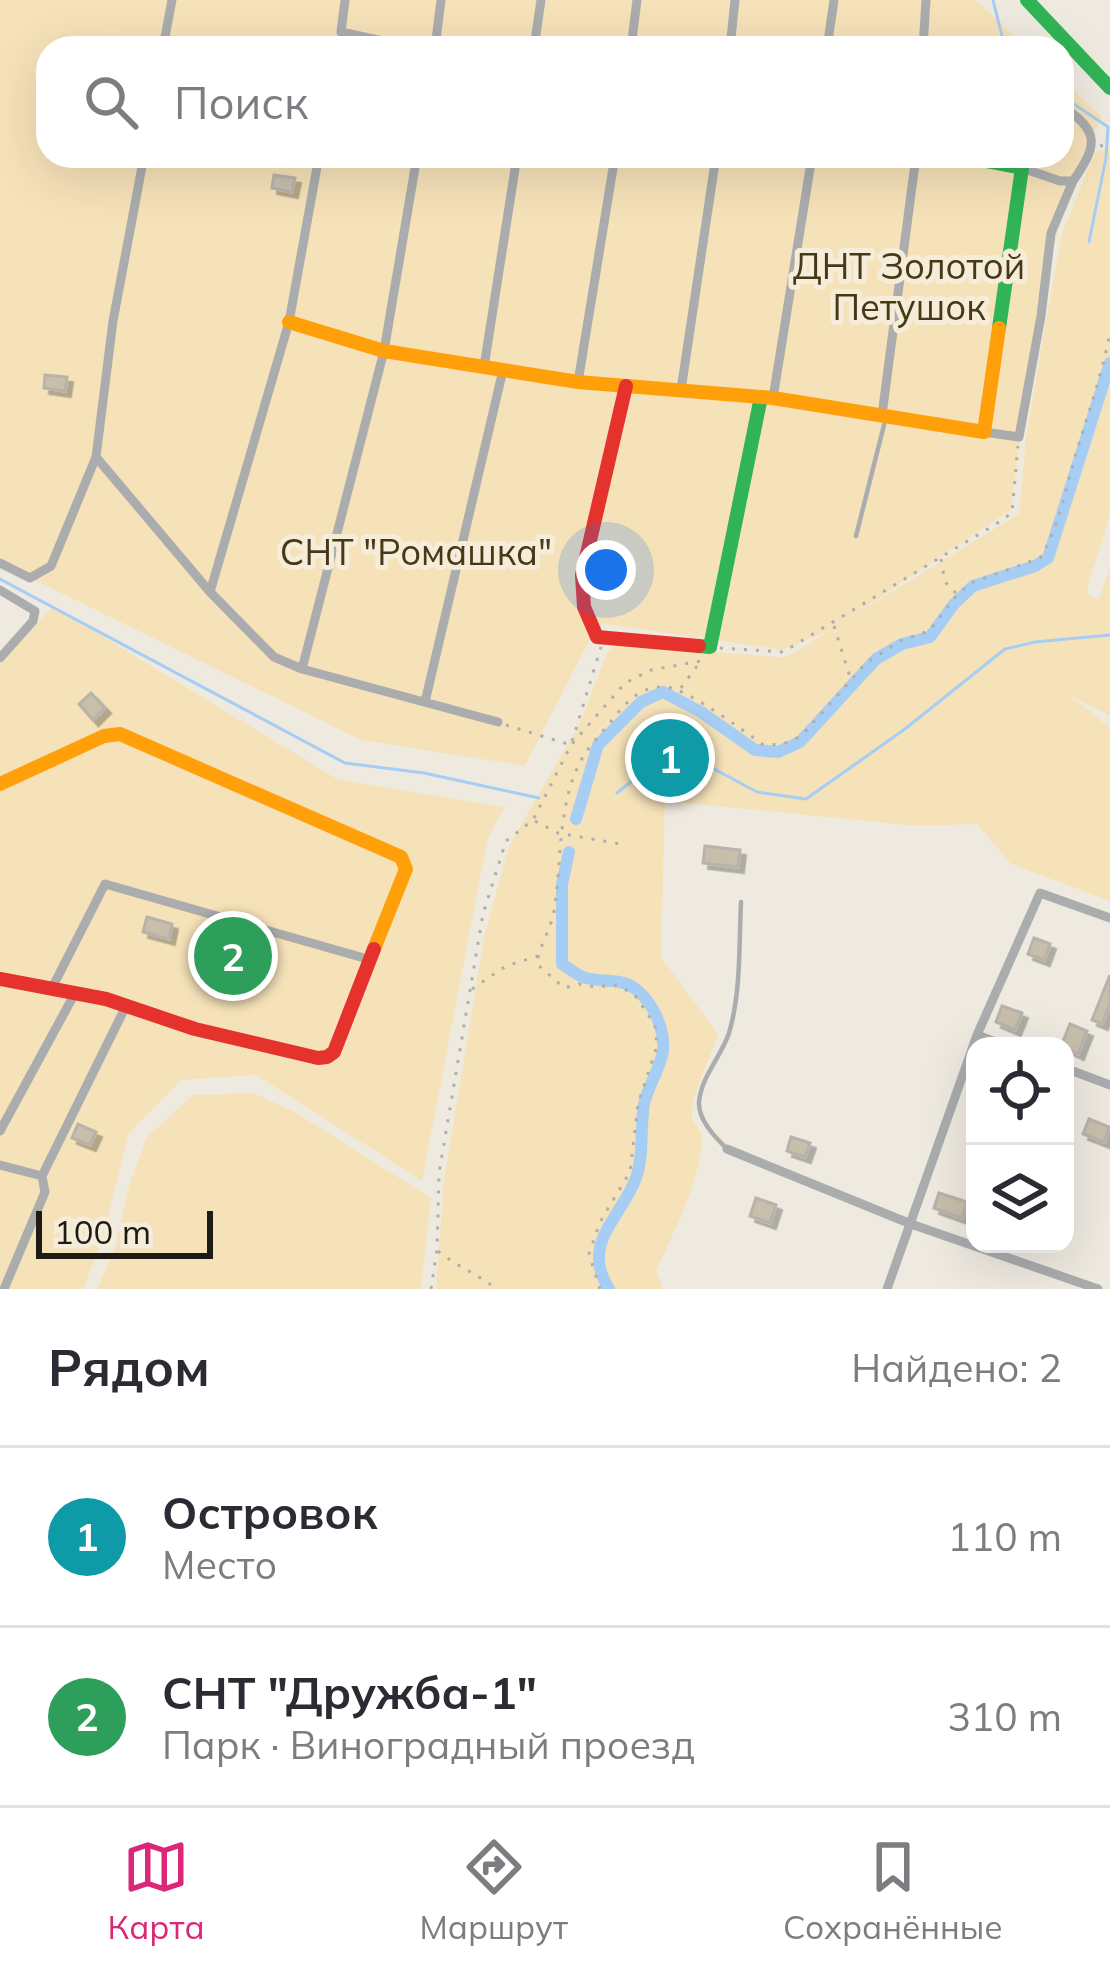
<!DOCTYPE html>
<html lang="ru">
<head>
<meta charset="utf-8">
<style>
	:root { --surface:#fff; --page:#f7f7f7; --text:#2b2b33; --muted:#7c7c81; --line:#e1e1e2; --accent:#db2777 }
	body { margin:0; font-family:Mulish,sans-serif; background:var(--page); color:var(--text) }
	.controls { position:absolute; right:36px; bottom:36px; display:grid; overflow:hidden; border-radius:24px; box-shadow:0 12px 48px #0002 }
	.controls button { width:108px; height:108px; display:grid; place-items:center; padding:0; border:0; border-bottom:3px solid var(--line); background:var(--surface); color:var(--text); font:60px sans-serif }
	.scale { position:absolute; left:36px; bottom:30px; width:177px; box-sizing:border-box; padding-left:12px; border:6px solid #1e1b14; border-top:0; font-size:33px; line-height:42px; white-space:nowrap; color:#1e1b14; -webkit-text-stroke:9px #f5edda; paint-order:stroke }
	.you { position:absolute; left:606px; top:570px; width:42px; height:42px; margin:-30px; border:9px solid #fff; border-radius:50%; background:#1a73e8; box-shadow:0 0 0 18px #1a73e833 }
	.badge { display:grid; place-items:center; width:78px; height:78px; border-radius:50%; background:var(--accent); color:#fff; font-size:39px; font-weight:700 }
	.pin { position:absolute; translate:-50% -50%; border:6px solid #fff; box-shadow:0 3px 12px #0006 }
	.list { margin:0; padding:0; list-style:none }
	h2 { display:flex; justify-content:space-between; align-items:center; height:156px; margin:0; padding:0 48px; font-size:51px }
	h2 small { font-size:39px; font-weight:400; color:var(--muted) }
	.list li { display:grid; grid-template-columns:78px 1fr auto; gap:36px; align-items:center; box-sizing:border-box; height:180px; padding:0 48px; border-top:3px solid var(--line) }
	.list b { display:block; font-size:45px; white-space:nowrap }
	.list p { margin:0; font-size:39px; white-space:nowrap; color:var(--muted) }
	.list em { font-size:39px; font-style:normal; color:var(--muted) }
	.icon { flex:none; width:66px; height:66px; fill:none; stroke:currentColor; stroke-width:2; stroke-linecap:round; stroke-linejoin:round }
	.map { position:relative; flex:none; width:1110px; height:1289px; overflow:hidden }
	.search { position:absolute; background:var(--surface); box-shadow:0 12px 48px #0002; left:36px; right:36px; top:36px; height:132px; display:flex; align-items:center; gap:30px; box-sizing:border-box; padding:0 42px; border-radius:36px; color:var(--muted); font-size:45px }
	.sheet { height:516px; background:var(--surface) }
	nav { display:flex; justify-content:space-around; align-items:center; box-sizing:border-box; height:168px; border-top:3px solid var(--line); background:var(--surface); font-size:33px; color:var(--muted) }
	nav a { display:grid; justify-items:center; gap:6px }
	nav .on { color:var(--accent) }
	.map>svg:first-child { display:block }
</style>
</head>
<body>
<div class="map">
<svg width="1110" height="1289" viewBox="0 0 1110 1289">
	<defs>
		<filter id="shadow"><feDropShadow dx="5.5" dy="5.5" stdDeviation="0" flood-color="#0004"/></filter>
	</defs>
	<rect width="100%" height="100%" fill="#efeae0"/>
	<!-- green -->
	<path fill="#f6e2b9" d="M0,0H976L1028,48H48V156H1062V80L1102,117C1065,182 1051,256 1038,328C1028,388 1018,448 1011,510L844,621L1019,514L1026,437L1061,236L1095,152L1110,149V515L1087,589L1088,595L1099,599L1110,568V716L1071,696L1110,728V901L1011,864L977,824L918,826L665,801L661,957L718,1034C712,1054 690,1099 692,1117C693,1122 700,1129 701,1134C707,1165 671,1241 656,1270L663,1289H436L444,1179L484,937L509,846L581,721L608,651L617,644L780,657L789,656L832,629L783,650L598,623L525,766L361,740L0,563Z
		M53,606L337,779L505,807L488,837L422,1181L256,1075L181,1080L129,1133L100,1246L83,1289H0V664Z
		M253,1093L295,1112L431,1198L421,1289H97L116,1246L127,1192L146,1138L193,1095Z"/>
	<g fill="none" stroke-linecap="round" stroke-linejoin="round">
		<!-- stream -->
		<path stroke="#a6cdf4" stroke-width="3" d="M993,0L1005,48
			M1062,96L1108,127L1106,158L1089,242
			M0,579L345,763L424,773L539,798
			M617,793L648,768L675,756L703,763L757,792L806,799L905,729L1005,649L1035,642L1110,635"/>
		<!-- canal -->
		<path stroke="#a6cdf4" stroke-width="12" d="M576,819L598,745L641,702L663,692L701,712L755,750L778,752L800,742L876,659L902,644L930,637L954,604L973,586L1035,566L1048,558L1110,363
			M569,852L562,884V964C570,969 578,976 586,978C606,983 624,977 639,992C654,1005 665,1030 663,1051C660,1069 648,1086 644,1104C640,1128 644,1155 636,1178C621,1218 580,1244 609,1289"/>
	</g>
	<!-- building -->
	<path fill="#c8bfab" stroke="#b7b3ac" stroke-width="3" filter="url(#shadow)" d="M274,175L295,178L292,192L272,188Z
		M45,375L67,377L65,391L44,388Z
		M91,693L105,708L93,720L79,704Z
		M705,846L740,850L738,867L703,863Z
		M147,917L172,924L169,939L143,932Z
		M1034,938L1050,944L1044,960L1028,954Z
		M1110,975V1004L1102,1024L1092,1020Z
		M1002,1006L1022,1013L1015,1030L996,1022Z
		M1070,1024L1087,1031L1078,1054L1061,1046Z
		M1089,1119L1109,1127L1104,1142L1083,1134Z
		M78,1124L96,1132L90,1145L72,1138Z
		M791,1137L810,1143L805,1157L787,1151Z
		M939,1193L967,1202L962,1218L934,1208Z
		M756,1198L776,1205L770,1223L750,1216Z"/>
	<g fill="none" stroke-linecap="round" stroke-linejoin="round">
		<!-- path -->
		<path stroke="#aeaeaa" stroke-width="3" stroke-dasharray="3 9" stroke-linecap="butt" d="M1100,146L1110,144
			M941,559L945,582L956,593
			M834,626L851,680
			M720,648L783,652L996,524L1012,513L1018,446
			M681,688L700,662
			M506,725L571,745L601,647
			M535,821L558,833L620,844
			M472,989L506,966L538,956
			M438,1251C456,1266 478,1274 496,1289
			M431,1289L437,1249L439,1173L483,914L506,841L533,820L571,745L625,683L651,670L701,661
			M600,1289L589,1254L600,1222L630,1172L638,1104L657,1046L655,1025L634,994L616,985L595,987L579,984L564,988L537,964C539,945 551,930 554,911C562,862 557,810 579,764C588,747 601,734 613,719C627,701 642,685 666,687C688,689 742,730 762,744C778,746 789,744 803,734L866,663L900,641L929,631L957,595L971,583L1040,558C1058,530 1065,492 1074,460C1087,417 1102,376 1110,332"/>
		<!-- lane -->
		<path stroke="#abacad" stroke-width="4.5" d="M856,536L885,421
			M727,1149C715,1137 698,1120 699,1102C701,1077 721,1057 729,1033C741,993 739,944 741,902"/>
		<!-- street -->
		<path stroke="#abacad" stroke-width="9" d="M345,0L341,32L415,48
			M163,48L172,0
			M435,48L441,0
			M534,48L541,0
			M631,48L637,0
			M730,48L735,0
			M827,48L834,0
			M923,48L926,0
			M1022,168L1060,181H1073C1098,145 1100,131 1062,106
			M484,367L517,156
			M578,382L615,156
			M681,390L716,156
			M773,398L812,156
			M882,415L916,156
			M984,432L1019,437L1041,316L1051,233L1073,181
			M96,457L210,592L289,322L319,156
			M0,563L30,578L51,566L96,457L113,321L144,156
			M0,590L35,611L33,621L0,658
			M210,592L274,657L302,669L498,722
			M302,669L384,351L417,156
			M425,702L503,370
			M51,990L105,884L371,960
			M977,1035L1006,1046
			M1065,1068L1110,1085
			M0,1131L74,995
			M727,1149L911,1224L1098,1289
			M0,1165L42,1176
			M4,1289L45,1192L42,1176L126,1006
			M887,1289L977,1035L1040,893L1110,918"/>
		<!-- fast -->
		<path stroke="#30b455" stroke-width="14" d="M1027,0L1110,88
			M960,156L1022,168L999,328
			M699,646L710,647L761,397"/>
		<!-- slow -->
		<path stroke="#ff9f0a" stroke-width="14" d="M289,322L384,351L578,382L773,398L984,432L999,328
			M0,784L104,736L120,734L401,857L406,869L374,949"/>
		<!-- jam -->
		<path stroke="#e5322d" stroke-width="14" d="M626,386L582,575L584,607L597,637L699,646
			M0,979L106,999L195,1029L318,1058L327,1057L334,1052L374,949"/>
	</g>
	<g text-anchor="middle" stroke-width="10" stroke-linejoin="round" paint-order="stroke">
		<!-- park labels -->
		<g font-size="36" fill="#473816" stroke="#f5edda">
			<text x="909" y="279">ДНТ Золотой<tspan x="909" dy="41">Петушок</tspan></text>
			<text x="416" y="565">СНТ "Ромашка"</text>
		</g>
	</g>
</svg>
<div class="controls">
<button><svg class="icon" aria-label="locate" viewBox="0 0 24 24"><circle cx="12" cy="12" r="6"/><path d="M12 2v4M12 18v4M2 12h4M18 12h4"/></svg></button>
<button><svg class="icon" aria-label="layers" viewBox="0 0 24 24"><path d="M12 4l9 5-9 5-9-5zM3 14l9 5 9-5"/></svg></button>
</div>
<div class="scale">100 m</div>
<div class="you"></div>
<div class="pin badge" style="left:670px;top:758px;background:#0f9aa8">1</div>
<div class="pin badge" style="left:233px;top:956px;background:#2e9e5b">2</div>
<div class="search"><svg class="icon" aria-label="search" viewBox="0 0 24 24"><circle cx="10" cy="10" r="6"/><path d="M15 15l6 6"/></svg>Поиск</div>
</div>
<section class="sheet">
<h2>Рядом<small>Найдено: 2</small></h2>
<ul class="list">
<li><span class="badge" style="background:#0f9aa8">1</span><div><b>Островок</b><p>Место</p></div><em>110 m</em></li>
<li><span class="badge" style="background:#2e9e5b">2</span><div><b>СНТ &quot;Дружба-1&quot;</b><p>Парк · Виноградный проезд</p></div><em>310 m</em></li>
</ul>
</section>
<nav>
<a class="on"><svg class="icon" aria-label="map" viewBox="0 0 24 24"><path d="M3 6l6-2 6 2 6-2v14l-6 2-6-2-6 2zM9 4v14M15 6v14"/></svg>Карта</a>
<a><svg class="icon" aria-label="directions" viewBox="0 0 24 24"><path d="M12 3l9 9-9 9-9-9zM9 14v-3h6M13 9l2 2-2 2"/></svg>Маршрут</a>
<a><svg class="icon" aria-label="saved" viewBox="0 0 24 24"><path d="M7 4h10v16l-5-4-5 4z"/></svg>Сохранённые</a>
</nav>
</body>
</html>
